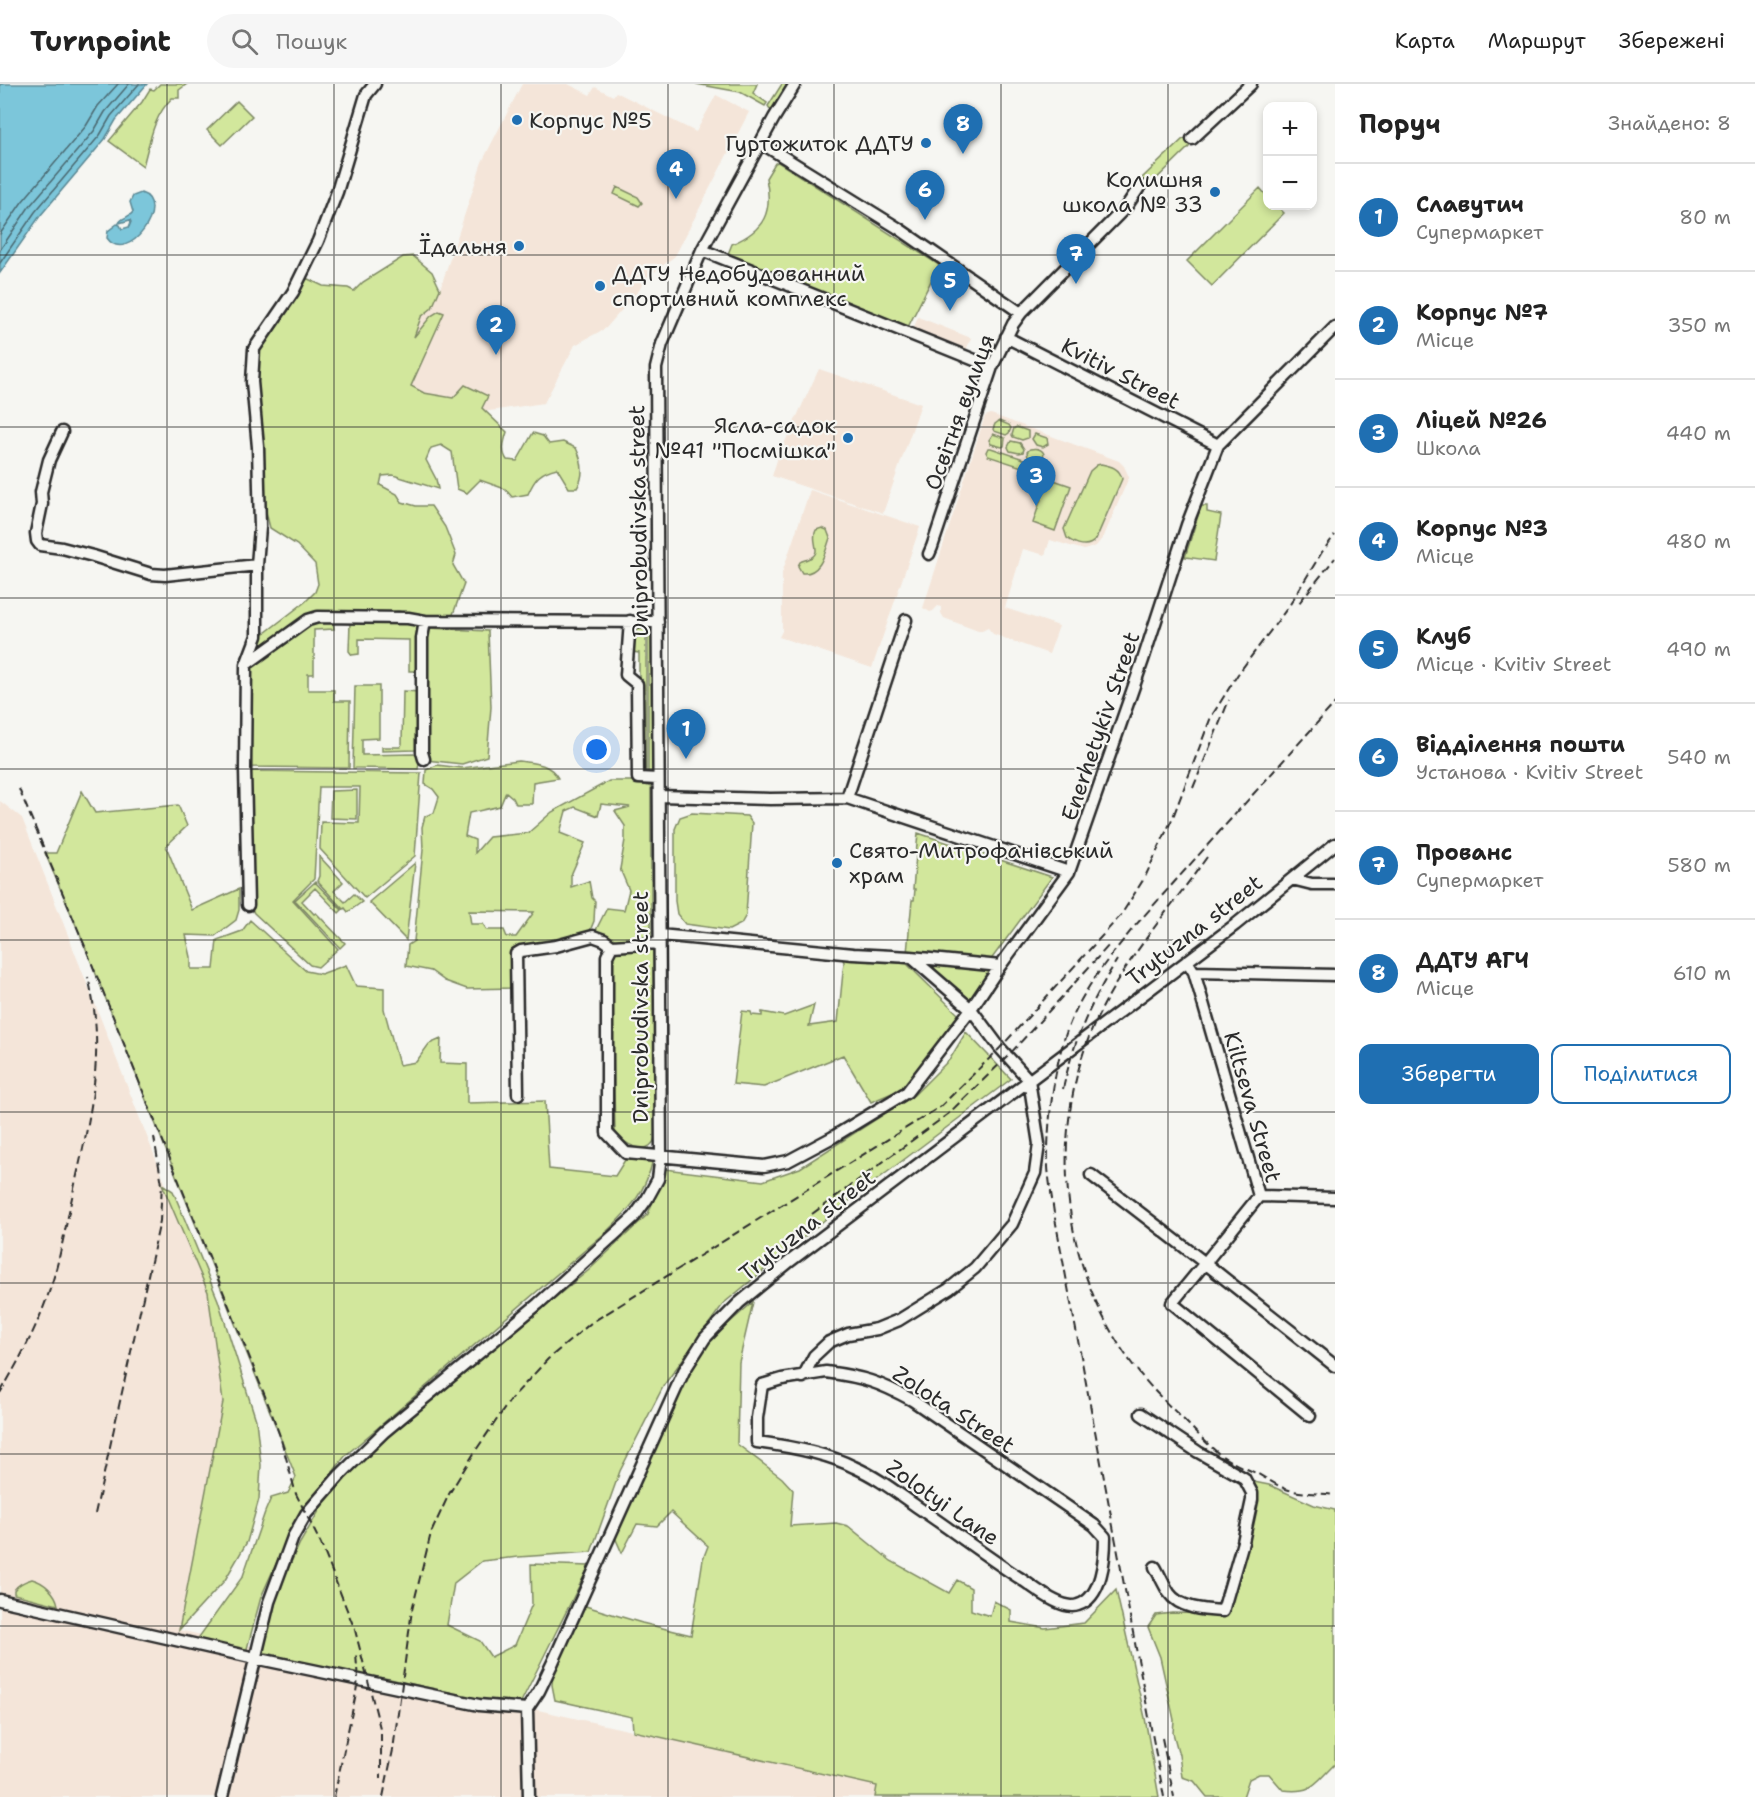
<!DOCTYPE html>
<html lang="uk">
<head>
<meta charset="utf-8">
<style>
	:root { --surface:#fff; --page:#f6f6f6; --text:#222; --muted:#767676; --line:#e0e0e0; --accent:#1f6fb2 }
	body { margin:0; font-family:"Shantell Sans",sans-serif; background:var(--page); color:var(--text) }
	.controls { position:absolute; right:18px; top:18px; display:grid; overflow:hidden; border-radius:12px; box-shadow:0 3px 9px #0003 }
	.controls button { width:54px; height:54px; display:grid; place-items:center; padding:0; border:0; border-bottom:2px solid var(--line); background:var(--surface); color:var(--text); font:30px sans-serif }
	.you { position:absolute; left:597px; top:666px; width:21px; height:21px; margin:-15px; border:4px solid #fff; border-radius:50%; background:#1a73e8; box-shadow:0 0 0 9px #1a73e833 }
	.badge { display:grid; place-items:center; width:39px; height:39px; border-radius:50%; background:var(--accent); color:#fff; font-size:20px; font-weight:700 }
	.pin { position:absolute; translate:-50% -50px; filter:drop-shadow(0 2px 3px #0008) }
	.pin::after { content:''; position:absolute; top:32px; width:21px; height:18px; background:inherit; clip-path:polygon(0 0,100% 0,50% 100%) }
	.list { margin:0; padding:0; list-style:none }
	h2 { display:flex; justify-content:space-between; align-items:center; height:78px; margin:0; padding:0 24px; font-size:26px }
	h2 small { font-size:20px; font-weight:400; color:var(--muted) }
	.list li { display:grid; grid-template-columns:39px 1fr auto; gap:18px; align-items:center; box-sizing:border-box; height:108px; padding:0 24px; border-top:2px solid var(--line) }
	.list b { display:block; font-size:22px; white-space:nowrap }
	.list p { margin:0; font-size:20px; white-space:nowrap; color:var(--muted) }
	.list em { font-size:20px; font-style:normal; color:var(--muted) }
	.actions { display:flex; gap:12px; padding:18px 24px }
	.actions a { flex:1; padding:14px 0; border:2px solid var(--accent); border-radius:12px; text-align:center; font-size:21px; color:var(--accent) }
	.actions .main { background:var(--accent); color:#fff }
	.icon { flex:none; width:33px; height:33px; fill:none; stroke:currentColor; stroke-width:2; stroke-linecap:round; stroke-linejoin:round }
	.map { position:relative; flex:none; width:1335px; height:1713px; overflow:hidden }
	header { display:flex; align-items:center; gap:36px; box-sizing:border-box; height:84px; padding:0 30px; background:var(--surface); border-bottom:2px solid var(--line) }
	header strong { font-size:28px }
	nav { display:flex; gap:33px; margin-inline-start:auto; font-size:21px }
	.search { width:420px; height:54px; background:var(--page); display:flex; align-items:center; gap:15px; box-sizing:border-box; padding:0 21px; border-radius:33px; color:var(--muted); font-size:22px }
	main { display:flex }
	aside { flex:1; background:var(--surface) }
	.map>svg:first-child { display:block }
</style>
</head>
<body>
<header>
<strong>Turnpoint</strong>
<div class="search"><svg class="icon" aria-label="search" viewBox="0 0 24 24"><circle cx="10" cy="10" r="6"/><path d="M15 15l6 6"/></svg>Пошук</div>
<nav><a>Карта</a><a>Маршрут</a><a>Збережені</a></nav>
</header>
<main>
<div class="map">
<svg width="1335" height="1713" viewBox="0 0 1335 1713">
	<rect width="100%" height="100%" fill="#f6f6f2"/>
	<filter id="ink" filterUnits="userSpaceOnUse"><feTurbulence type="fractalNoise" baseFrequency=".0167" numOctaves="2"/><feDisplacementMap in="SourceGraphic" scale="12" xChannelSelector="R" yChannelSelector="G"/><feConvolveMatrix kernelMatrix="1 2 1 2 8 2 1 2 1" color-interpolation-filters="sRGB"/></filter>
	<g filter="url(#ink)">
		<!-- built -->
		<path fill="#f4e5d9" d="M522,0H568L590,11L595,3L613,12L616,8L696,48L716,11L749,28L675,172L644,196L640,205L606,244L575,261L544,319L476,329L406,307L414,230L440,205L482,78Z
			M918,233L971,254L965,269L912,248Z
			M819,285L921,320L883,429L772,392L778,373Z
			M991,330L1119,377L1124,382L1129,393L1104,452L1096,462L1084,466L1050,456L1045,471L1023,465L1005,524L1059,542L1049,570L993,550L988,544L982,547H978L944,534L941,529V523L938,522L933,527L930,528L923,524L985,332Z
			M810,406L920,443L872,584L779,553L782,547V489Z
			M0,717L22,734L208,1208L223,1318L179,1546L878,1702L875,1713H0Z"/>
		<!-- green -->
		<path fill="#d2e79c" stroke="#7e8964" stroke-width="1.5" fill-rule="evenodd" d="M160,0H187L179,6V14H172C153,33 150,57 143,82L109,57L142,18L150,5L154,6Z
			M696,0H757L753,9L767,19L765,22L740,8Z
			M782,0H788L773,24L770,25L768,22Z
			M237,17L252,32L222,61L207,46Z
			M1187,54L1191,60L1189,63L1149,102L1145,103L1140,97L1142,94L1183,55Z
			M778,78L939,181L907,245L730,172L728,170L732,160C765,146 773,128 766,94L775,79Z
			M617,103L638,113L642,119L639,122L614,110Z
			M1260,104L1267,112L1268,122H1277L1284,129L1212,202L1187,177Z
			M413,172L432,188L440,205L432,224L421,233L414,253L431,232L439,227L444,229L411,302L424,309L453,314L465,301L488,312L482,324L507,348C504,357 501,368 507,376L517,377L533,349L543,352L549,360L563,358L576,364C582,376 585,391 577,404H569L557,384C540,388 535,394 528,410L512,413L505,405L480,396L467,409L457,405L452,368L441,361L431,364L426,376L436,395L438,405L393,391L382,392L380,401L397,410L402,418L416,422H431L445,443L456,471L453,481L464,500L452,533L431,534L398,527L369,531L317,530L268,562L257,563L261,552L305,518L315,508L318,500L315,480L297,461L270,444L264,420L256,299L259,266L306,194L323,202L348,204L354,207L363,198L403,173Z
			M999,337L1009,341L1011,344L1009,349L1006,351L994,347L993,345L995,340Z
			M1017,343L1028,347V354L1022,356L1013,353L1012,351L1014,344Z
			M993,350L1005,354L1004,362L1002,363L991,360L989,356Z
			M1035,350L1047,354L1048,360L1043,363L1036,361L1032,355Z
			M1011,357L1020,359L1024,365L1023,368L1019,369L1010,367L1008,363Z
			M988,364H991L1038,380L1041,382V386L1037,388L988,372L986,368Z
			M1030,365C1036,364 1042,365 1044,370L1042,375L1038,376L1028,373L1027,368Z
			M1101,380C1111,382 1120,384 1122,395L1096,455C1088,465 1076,461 1067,454L1064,445L1090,387L1097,381Z
			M1048,394L1071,402L1055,447L1033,439Z
			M1201,422H1207V428L1221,431L1214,477L1185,473Z
			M822,444L827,446L830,454C825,468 821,491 802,489L798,482L800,478C803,476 807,476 810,474C823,468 810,457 816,446Z
			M352,536L415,540L419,544L421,587H409V556L359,555V570L352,571L349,567L350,539Z
			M333,537L334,545L314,546V590H308V606H334V617H350L349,684L248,683L249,584L308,538Z
			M646,541V690L639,685V569L633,568L634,548L638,542Z
			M648,541L651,542L654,548V688L648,690Z
			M428,544L488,547L491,623L487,672L462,680L426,676L425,670Z
			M355,602H379V654L362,655V671L414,670L420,674L418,685L353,684Z
			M403,607L421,608L418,665L415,666L382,667V663H400L402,660Z
			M519,677C534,679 550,679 558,694L533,698L532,720H516L513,714L506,708L500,722L469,729L465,752L475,756V769L489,753L528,749L552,728L609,697H634L651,703V859L612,862L593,852L607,824L624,826L629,806L620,785L625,756V742L615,727L630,723L601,720L598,732L575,723L566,727L560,749L585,759L571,791V803L589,797L592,814L595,817L594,837L587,854L521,867L515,904L467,905L445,897L431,887L406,882L408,861L414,857L423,766L422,743L425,732L434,729L439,713L433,705L425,700L426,686L437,681L462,684ZM469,827L534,828L516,853H507L504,846H487L483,840H471Z
			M250,687L421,689L415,772L365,814L320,765L321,738L359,739L360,703H319L314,795L293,816L338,865L318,883L310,881L254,829L249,821Z
			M357,706V735L330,734L331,707Z
			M82,707L95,729L178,721L187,742L166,762L192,826L239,805V826L236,836L215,852L186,851L191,873V885H214L217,856L242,847L250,836L306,887L321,890L346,881L356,902L384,904V925L399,981L416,978L429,960L441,955L440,979L467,980V1019L545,1017L549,1085L615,1092L625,1076L635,1073L653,1075C646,1109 629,1126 605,1149L346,1371L308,1420L289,1451L261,1513L245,1572L194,1560L243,1492L265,1428L271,1414L288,1409L296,1393L84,860L45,769H56Z
			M692,729L747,732L752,739L746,831L741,840L729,846L685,840L677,830L675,817V745L680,733Z
			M918,749L1052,793L990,877L907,869L912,816H914L915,805H913Z
			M319,772L343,798L334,807L345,818L354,810L362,818L348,828L345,824L343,825L317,797L319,792Z
			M415,779L406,856L369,818Z
			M315,798L342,826L339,829L315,804L302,817L314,830L316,829L345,859L340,864L295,816Z
			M650,861L653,866L655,1054C649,1074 622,1060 615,1048L611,876L613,867Z
			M841,872L907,880L960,932L904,1004L871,1018L843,971L764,1003L733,1000L742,927L751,928L752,931L762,932V928L784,932L814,921L809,942L838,938L844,878Z
			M938,879L987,885L990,892L973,914H964L934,885L935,882Z
			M966,948L1011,995L833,1129L724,1219L664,1301L620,1387L591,1468L518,1473L482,1477L454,1499L447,1541L480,1557L491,1573L515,1561L532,1520L531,1480L589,1482L518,1624L390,1595L348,1589L263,1568L279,1504L300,1459L336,1398L393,1346L589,1186L648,1130L665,1085L763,1097L800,1084L914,1011L950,975Z
			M162,1100L173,1107L218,1216L256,1336L261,1381L259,1415L247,1458L225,1496L179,1546L223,1318L208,1208Z
			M753,1218L739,1278L737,1360L782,1394L793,1406L790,1442L836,1439L848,1442L891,1477L949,1509L957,1496L971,1504V1526L990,1532L994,1517L1011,1526V1538L1045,1544L1084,1539L1116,1506L1145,1634L1159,1713H875L877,1702L633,1647L632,1633L555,1616L552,1601L553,1590L582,1521L642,1539L691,1551L703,1475L708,1462L671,1428L657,1442L637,1440L622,1469L614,1451L689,1289L711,1255Z
			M1249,1397L1269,1401L1314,1421L1335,1426V1680C1315,1699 1313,1710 1283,1706L1269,1690H1259L1249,1695L1243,1713H1207L1194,1697L1182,1693L1179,1671L1173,1649L1174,1636L1160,1573L1148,1543L1156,1531L1172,1529L1224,1530L1242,1473Z
			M32,1495C44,1498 56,1509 58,1521L14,1510V1506C18,1500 25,1497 32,1495Z"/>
		<!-- water -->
		<path fill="#7bc6da" stroke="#5b8894" stroke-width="1.5" d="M0,0H147L116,36L105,55L40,132L0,189Z
			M141,109C173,119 127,183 107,154L108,147L117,140L120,141L122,145L129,143L131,138L130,136L119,139C122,133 129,134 133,128L130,118L133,112Z"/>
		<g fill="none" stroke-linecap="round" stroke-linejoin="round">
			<!-- shore -->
			<path stroke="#4b6971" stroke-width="1.5" d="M0,150L22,118L86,42L98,22L118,0
				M0,166L29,123L94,47L105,28L129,0
				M0,179L35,128L100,51L111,32L139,0"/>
			<defs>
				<path id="minor" d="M1192,55L1251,0
					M761,59L898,144L1021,229
					M702,166L992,283
					M1006,253L1218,361
					M62,348L49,376L41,408L42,420L36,449L37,457L40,461L62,464L93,472L151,490L165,491L257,481
					M929,470L932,463L992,283L1013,240L1021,229L1126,123L1140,102
					M630,537L626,591L637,600L638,694L658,695
					M247,580L308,536L318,533L408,534L425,537L658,538
					M424,675L422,668V554L425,537
					M659,712L770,715L847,714L1069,788
					M847,714L906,536
					M1292,795L1312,800H1335
					M248,821L245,685L246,581L257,552V481L260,443L258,363L252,298L254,265L293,208L318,157L337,108L366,11L375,0
					M660,851L853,870L911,873L971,925L1000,964L1029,996L1039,1060L1035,1089L1012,1140L975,1184L949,1205L899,1236L877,1245L848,1250L829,1258L814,1272L803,1293
					M612,862L607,872V1049L626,1069L764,1082L788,1077L833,1053L907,1008L971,925L1000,882L1069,788L1143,576L1187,441L1218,361L1335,243
					M911,873L1000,882
					M1187,877L1194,888L1259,1112L1205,1179L1335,1282
					M1194,888L1335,891
					M518,1010L516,870L521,867L556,862L593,852L604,856L612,862L659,859
					M1091,1091L1205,1179L1172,1219L1310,1332
					M1259,1112L1335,1114
					M826,1288C863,1293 879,1298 912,1316L1094,1441L1105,1453C1105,1474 1102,1514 1078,1521C1061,1527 1033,1502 1018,1493C983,1470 950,1445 916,1422C896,1408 877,1393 854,1383C827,1369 787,1362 757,1358V1334L762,1301L782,1295Z
					M1141,1330L1198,1368L1244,1394L1252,1409V1416L1243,1458L1223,1527C1206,1526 1180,1525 1169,1509C1164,1501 1160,1492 1155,1483
					M0,1516L255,1574L479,1621L527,1625
					M222,1713L269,1518L293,1453L306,1430L340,1391L384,1348L538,1220L634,1133L647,1115L658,1095L661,1072L656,284L662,260L702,166L774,34L795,0
					M529,1713L527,1625L539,1607L553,1578L684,1287L705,1254L739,1219L789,1178L1235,841L1335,760"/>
			</defs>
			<!-- minor casing -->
			<use href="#minor" stroke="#2b2b2b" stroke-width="15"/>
			<!-- minor -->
			<use href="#minor" stroke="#f6f6f2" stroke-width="10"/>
			<!-- rail -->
			<path stroke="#2b2b2b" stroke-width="2" stroke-dasharray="9 4.5" stroke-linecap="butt" d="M1299,519L1335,474
				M1193,704L1229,616
				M19,705L84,860L269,1322L280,1352L296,1410L321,1460L355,1546L381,1648V1695
				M1207,773C1163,835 1108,894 1084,967C1050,1071 1066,1188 1130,1277C1146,1299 1163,1316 1182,1334C1194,1346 1205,1358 1218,1369C1229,1378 1245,1384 1258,1390C1267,1395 1276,1401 1286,1405C1300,1410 1320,1409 1335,1411
				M1063,1005C1074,955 1091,918 1117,876
				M812,1130L948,1030L1008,972L1110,860
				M0,1309C22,1272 43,1232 55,1189C63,1160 68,1130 75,1100C91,1030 106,965 88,893
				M95,1430L160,1137L162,1100L154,1053
				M1162,1654L1174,1713
				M334,1713L355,1614L358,1596L356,1570
				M383,1713L393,1666L412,1526L431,1449L449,1410L476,1366L511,1315L548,1275L591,1239L940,1023L1000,964L1121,831L1145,793L1173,733L1211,633L1238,590L1289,522L1322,468L1335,451
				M1164,1713L1054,1129C1052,1114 1049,1098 1048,1083C1047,1039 1054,974 1072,934C1087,900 1111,871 1134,843L1335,619"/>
		</g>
	</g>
	<!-- grid -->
	<path fill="none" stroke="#2b2b2b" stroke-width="1.5" stroke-opacity="0.55" d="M167,0V1713M334,0V1713M501,0V1713M668,0V1713M834,0V1713M1001,0V1713M1168,0V1713M0,171H1335M0,343H1335M0,514H1335M0,685H1335M0,856H1335M0,1028H1335M0,1199H1335M0,1370H1335M0,1542H1335"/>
	<!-- markers -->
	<g fill="#1f6fb2" stroke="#f6f6f2" stroke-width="2">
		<circle cx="517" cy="36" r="6"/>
		<circle cx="926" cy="59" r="6"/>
		<circle cx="1215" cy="108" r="6"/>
		<circle cx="519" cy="162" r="6"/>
		<circle cx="600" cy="202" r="6"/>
		<circle cx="848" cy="354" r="6"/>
		<circle cx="837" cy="779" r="6"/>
	</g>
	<g text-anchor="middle" stroke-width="4.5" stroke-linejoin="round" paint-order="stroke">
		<!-- poi labels -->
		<g font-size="22" fill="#2b2b2b" stroke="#f6f6f2" text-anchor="end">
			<text x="529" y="44" text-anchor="start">Корпус №5</text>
			<text x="914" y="67">Гуртожиток ДДТУ</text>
			<text x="1203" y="103">Колишня<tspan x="1203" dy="25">школа № 33</tspan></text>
			<text x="507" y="170">Їдальня</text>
			<text x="612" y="197" text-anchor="start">ДДТУ Недобудованний<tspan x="612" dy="25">спортивний комплекс</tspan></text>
			<text x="836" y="349">Ясла-садок<tspan x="836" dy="25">№41 "Посмішка"</tspan></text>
			<text x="849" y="774" text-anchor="start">Свято-Митрофанівський<tspan x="849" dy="25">храм</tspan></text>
		</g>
		<!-- street labels -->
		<g font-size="22" fill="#2b2b2b" stroke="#f6f6f2">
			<text transform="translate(1121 289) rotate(27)" y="8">Kvitiv Street</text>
			<text transform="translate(959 328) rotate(-70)" y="8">Освітня вулиця</text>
			<text transform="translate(638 437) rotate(-91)" y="8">Dniprobudivska street</text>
			<text transform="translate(1100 642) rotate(-71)" y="8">Enerhetykiv Street</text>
			<text transform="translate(1194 846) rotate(-38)" y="8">Trytuzna street</text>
			<text transform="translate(640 923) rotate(-90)" y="8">Dniprobudivska street</text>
			<text transform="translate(1253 1023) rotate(74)" y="8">Kiltseva Street</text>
			<text transform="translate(807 1141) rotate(-38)" y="8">Trytuzna street</text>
			<text transform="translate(954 1325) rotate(33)" y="8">Zolota Street</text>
			<text transform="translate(943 1418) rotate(35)" y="8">Zolotyi Lane</text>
		</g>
	</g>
</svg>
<div class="controls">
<button>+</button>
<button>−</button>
</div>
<div class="you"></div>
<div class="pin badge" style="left:686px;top:675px">1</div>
<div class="pin badge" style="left:496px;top:271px">2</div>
<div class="pin badge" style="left:1036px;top:422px">3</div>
<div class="pin badge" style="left:676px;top:115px">4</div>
<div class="pin badge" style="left:950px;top:227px">5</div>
<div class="pin badge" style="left:925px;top:136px">6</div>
<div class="pin badge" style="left:1076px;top:200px">7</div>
<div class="pin badge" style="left:963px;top:70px">8</div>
</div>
<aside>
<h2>Поруч<small>Знайдено: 8</small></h2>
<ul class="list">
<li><span class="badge">1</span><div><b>Славутич</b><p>Супермаркет</p></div><em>80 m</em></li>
<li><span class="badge">2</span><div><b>Корпус №7</b><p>Місце</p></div><em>350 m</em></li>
<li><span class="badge">3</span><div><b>Ліцей №26</b><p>Школа</p></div><em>440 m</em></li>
<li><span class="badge">4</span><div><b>Корпус №3</b><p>Місце</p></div><em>480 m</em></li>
<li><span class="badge">5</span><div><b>Клуб</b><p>Місце · Kvitiv Street</p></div><em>490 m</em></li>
<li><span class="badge">6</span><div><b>Відділення пошти</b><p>Установа · Kvitiv Street</p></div><em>540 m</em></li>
<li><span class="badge">7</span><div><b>Прованс</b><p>Супермаркет</p></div><em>580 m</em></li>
<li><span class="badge">8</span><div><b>ДДТУ АГЧ</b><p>Місце</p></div><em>610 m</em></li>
</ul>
<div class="actions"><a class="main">Зберегти</a><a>Поділитися</a></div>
</aside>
</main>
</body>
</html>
